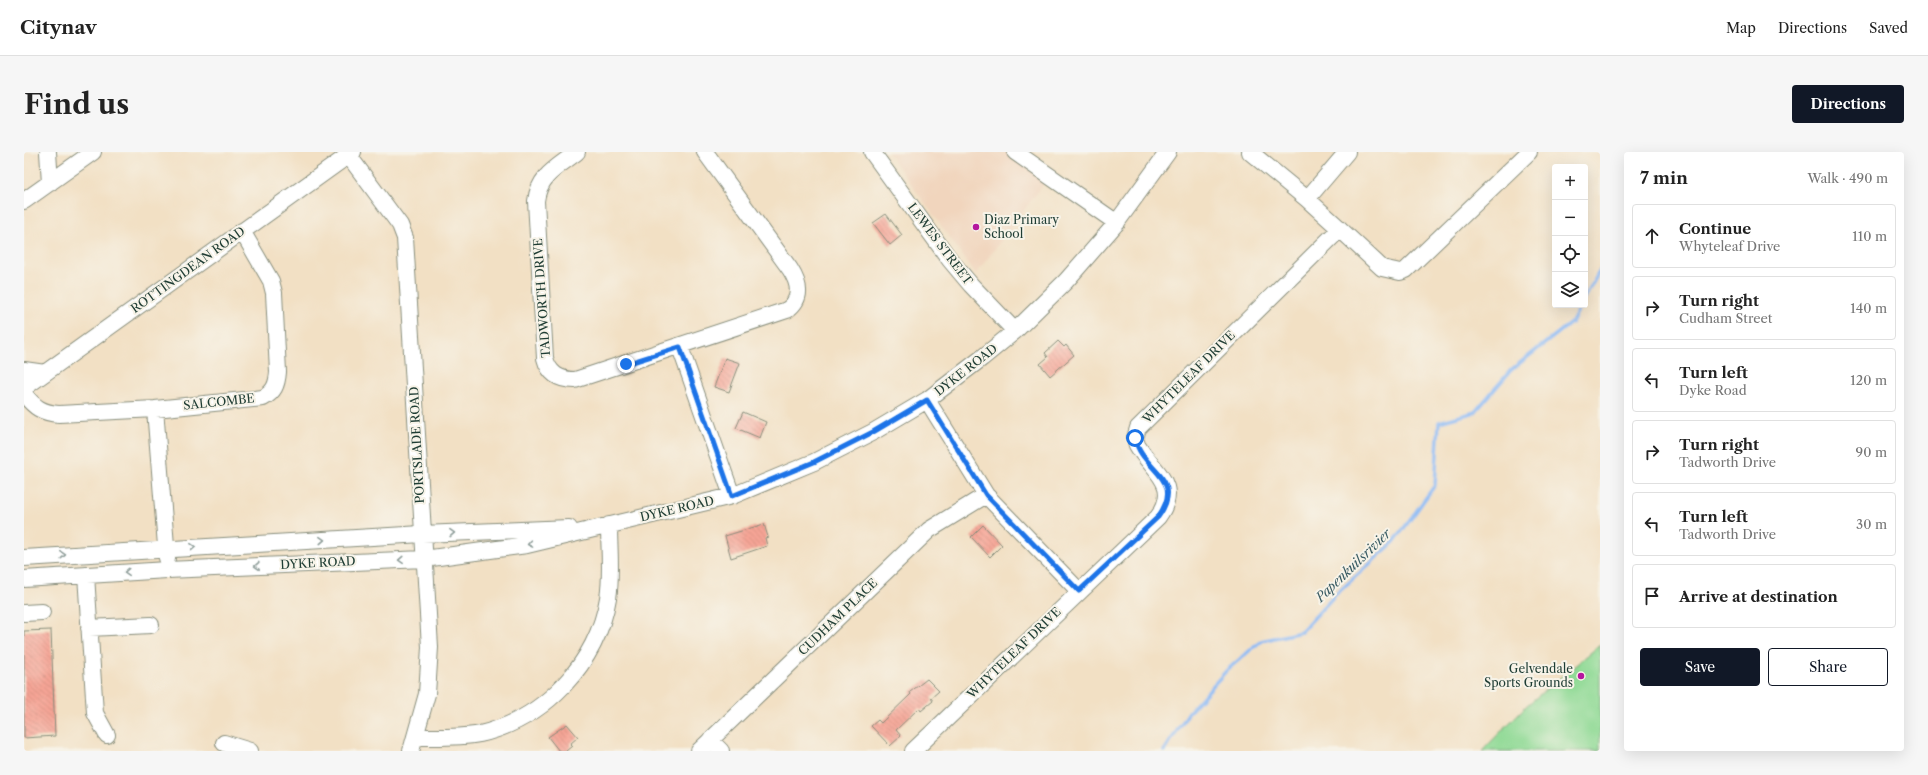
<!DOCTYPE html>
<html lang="en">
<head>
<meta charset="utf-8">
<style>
	:root { --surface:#fff; --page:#f6f6f6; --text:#222; --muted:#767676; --line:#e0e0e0; --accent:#111827 }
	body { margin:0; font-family:"Libre Caslon Text",serif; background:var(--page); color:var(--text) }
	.controls { position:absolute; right:12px; top:12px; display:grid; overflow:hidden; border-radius:4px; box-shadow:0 4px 16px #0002 }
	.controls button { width:36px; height:36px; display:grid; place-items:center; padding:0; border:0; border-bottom:1px solid var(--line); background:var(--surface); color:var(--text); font:20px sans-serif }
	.stop { position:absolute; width:12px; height:12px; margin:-9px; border:3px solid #1a73e8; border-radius:50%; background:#fff }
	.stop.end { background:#1a73e8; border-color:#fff; box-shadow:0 1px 4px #0008 }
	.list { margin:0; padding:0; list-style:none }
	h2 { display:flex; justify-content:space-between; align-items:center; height:52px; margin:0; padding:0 16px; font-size:17px }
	h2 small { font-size:13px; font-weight:400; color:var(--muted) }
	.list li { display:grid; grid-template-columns:26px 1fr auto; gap:12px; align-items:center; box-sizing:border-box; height:64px; margin:0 8px 8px; padding:0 8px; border:1px solid var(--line); border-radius:4px }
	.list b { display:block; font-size:15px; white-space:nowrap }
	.list p { margin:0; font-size:13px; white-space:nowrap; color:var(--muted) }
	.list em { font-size:13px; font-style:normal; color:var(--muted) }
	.actions { display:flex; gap:8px; padding:12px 16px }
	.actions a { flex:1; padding:9px 0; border:1px solid var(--accent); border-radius:4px; text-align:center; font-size:14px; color:var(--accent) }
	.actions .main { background:var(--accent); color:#fff }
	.icon { flex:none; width:22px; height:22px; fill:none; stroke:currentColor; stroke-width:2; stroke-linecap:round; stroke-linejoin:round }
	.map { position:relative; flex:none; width:1576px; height:599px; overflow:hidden; border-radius:4px }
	header { display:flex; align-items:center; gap:24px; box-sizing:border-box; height:56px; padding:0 20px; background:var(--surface); border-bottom:1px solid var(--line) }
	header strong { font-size:19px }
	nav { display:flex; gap:22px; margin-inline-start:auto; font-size:14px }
	.intro { display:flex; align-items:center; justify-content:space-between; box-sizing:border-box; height:96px; padding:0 24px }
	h1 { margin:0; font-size:28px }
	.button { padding:10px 18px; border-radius:4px; background:var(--accent); color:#fff; font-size:14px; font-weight:700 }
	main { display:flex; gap:24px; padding:0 24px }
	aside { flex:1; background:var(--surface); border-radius:4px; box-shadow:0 4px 16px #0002 }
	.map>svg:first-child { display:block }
</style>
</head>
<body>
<header>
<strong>Citynav</strong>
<nav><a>Map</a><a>Directions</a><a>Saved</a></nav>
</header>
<div class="intro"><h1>Find us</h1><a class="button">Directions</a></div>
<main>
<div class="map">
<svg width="1576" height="599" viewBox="0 0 1576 599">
	<defs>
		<pattern id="building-back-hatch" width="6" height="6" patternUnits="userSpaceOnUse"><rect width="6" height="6" fill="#f6a495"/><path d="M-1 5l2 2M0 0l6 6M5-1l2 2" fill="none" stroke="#c7877a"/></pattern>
	</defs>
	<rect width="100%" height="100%" fill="#f7f3e8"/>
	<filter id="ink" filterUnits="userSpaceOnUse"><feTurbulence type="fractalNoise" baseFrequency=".025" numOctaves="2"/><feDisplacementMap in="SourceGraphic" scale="8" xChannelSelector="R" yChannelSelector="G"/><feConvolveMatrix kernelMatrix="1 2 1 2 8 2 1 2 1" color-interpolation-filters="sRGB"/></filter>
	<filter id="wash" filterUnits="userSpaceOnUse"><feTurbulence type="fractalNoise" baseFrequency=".012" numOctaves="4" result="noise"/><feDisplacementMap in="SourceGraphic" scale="16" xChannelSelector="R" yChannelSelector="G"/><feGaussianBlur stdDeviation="0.9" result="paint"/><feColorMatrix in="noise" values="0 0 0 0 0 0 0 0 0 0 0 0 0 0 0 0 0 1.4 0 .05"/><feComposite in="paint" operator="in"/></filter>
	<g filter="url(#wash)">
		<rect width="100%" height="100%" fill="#f2e0c4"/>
		<!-- built -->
		<path fill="#f1d5bd" d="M864,0H982L1022,29L952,122Z"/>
		<!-- green -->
		<path fill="#91da96" stroke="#588c65" d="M1576,493V599H1458L1502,554Z"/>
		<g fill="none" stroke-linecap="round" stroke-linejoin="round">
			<!-- stream -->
			<path stroke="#8bbaf6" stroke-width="3.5" d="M1561,146L1576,118
				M1140,599L1165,560L1203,518L1237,489L1277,480L1310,444L1370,390L1411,333L1415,270L1451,260L1487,218L1548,170L1557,153"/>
		</g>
		<g id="blocks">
			<!-- building -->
			<path fill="url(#building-back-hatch)" d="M862,62L878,83L866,93L849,71Z
				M1034,189L1040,195L1042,193L1050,203L1026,224L1016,212L1024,205L1021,201Z
				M701,206L716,211L705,240L690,235Z
				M719,260L742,270L736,286L712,276Z
				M740,372L744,385L741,386L743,394L707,406L701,384Z
				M959,373L978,393L966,405L947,385Z
				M27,478L31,584L0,586V479Z
				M903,527L915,539L907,546L909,549L897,559L895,556L872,578L877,584L866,594L847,574L854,568L857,571L887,542L886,540Z
				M543,572L554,585L546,592L548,594L542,599H535L524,585Z"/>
		</g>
	</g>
	<g filter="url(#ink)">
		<use href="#blocks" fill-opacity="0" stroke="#888e7c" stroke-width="1"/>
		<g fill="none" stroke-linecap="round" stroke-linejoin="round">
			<defs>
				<path id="minor" d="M24,0L26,31
					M322,0L376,73L381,86L406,495L403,542L387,599
					M553,0C534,15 515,23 512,49L521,206C525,222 536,228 551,228L763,158C779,146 775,131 766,117L681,0
					M848,0L926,108L947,133L991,179
					M991,0L1093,71
					M1226,0L1283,47L1316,77
					M1283,47L1323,0
					M0,49L69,0
					M656,195L708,344
					M0,218L21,221
					M0,236L329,0
					M0,242C10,255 18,261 35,262L131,257L239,246C250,240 253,233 254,220L250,141L247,129L218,79
					M903,248L962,343L1055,439
					M131,257L143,406
					M0,406L398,382L545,376
					M62,423L71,561L83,583
					M0,427L143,418L400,407L503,393L708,344L790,310L849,280L903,248L958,206L991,179L1042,129L1090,74L1144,0
					M0,461L18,460
					M65,476L127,473
					M392,585C412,585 435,586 456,582C520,567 573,512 584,446C588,423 585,397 585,373
					M686,588L697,599
					M200,591L226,599
					M675,599L905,378L962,343
					M889,599L1134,365C1158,332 1128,319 1113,293L1111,286L1114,276L1316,77L1358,116L1376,120L1382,118L1505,0"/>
			</defs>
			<!-- minor casing -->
			<use href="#minor" stroke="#888e7c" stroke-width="18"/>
			<!-- minor -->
			<use href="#minor" stroke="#fff" stroke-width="16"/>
		</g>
		<!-- one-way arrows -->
		<defs><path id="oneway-chevron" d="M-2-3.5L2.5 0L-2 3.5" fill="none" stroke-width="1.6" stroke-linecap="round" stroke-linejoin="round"/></defs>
		<g stroke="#8f9e9a">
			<use href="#oneway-chevron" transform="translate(428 381) rotate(-2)"/>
			<use href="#oneway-chevron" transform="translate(298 388) rotate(-3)"/>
			<use href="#oneway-chevron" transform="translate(506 392) rotate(170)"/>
			<use href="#oneway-chevron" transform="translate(169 395) rotate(-3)"/>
			<use href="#oneway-chevron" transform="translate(39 403) rotate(-4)"/>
			<use href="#oneway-chevron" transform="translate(377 408) rotate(177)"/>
			<use href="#oneway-chevron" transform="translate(233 414) rotate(177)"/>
			<use href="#oneway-chevron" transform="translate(103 420) rotate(176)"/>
		</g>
	</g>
	<g fill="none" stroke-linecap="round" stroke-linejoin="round" filter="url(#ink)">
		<!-- route -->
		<path stroke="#1a73e8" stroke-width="5" d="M602,212L656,195L708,344L790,310L849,280L903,248L962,343L1055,439L1134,365C1163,325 1117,319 1111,286"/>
	</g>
	<!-- markers -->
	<g fill="#b5179e" stroke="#f7f3e8" stroke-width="1.5">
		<circle cx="952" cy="75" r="4"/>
		<circle cx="1557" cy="524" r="4"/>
	</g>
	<g text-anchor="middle" stroke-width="4" stroke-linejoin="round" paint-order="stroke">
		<!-- poi labels -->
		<g font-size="12" fill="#1f3d34" stroke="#f7f3e8" text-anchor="start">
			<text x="960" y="72">Diaz Primary<tspan x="960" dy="14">School</tspan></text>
			<text x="1549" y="521" text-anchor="end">Gelvendale<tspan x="1549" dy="14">Sports Grounds</tspan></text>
		</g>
		<!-- street labels -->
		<g font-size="12" fill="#1f3d34" stroke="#f7f3e8">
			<text transform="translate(916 92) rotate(53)" y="4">LEWES STREET</text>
			<text transform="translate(164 118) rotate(-36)" y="4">ROTTINGDEAN ROAD</text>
			<text transform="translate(518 146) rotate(-94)" y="4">TADWORTH DRIVE</text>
			<text transform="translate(942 218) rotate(-38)" y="4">DYKE ROAD</text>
			<text transform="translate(1165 225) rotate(-45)" y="4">WHYTELEAF DRIVE</text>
			<text transform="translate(195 250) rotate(-6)" y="4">SALCOMBE</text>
			<text transform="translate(393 293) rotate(-93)" y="4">PORTSLADE ROAD</text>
			<text transform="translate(653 357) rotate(-13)" y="4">DYKE ROAD</text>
			<text transform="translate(294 411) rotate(-3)" y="4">DYKE ROAD</text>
			<text transform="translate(814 465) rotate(-44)" y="4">CUDHAM PLACE</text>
			<text transform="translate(990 501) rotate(-44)" y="4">WHYTELEAF DRIVE</text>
		</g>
		<!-- water labels -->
		<g font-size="13" font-style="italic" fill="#3a5c64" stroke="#f7f3e8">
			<text transform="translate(1329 413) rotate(-44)" y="5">Papenkuilsrivier</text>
		</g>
	</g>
</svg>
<div class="controls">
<button>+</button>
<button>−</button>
<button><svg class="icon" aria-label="locate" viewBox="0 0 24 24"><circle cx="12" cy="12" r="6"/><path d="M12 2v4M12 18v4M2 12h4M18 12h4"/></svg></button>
<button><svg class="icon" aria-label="layers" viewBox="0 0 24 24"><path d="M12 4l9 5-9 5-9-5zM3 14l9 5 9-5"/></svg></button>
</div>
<div class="stop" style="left:1111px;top:286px"></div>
<div class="stop end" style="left:602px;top:212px"></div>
</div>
<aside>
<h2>7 min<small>Walk · 490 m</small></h2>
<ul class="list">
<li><svg class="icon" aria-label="ahead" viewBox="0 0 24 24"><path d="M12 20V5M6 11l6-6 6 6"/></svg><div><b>Continue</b><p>Whyteleaf Drive</p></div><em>110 m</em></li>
<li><svg class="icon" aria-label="right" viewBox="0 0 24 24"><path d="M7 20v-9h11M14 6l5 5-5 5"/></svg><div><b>Turn right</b><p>Cudham Street</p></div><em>140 m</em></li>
<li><svg class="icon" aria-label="left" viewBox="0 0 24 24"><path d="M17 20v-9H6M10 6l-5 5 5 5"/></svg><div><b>Turn left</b><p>Dyke Road</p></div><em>120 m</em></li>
<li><svg class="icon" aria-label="right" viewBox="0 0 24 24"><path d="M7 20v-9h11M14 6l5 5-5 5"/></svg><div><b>Turn right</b><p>Tadworth Drive</p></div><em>90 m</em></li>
<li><svg class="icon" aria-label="left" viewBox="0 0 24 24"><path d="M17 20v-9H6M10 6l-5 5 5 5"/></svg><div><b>Turn left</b><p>Tadworth Drive</p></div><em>30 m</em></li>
<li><svg class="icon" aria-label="arrive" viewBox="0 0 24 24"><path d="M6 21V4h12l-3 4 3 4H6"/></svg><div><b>Arrive at destination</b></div></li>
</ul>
<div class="actions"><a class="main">Save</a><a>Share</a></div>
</aside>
</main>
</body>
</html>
